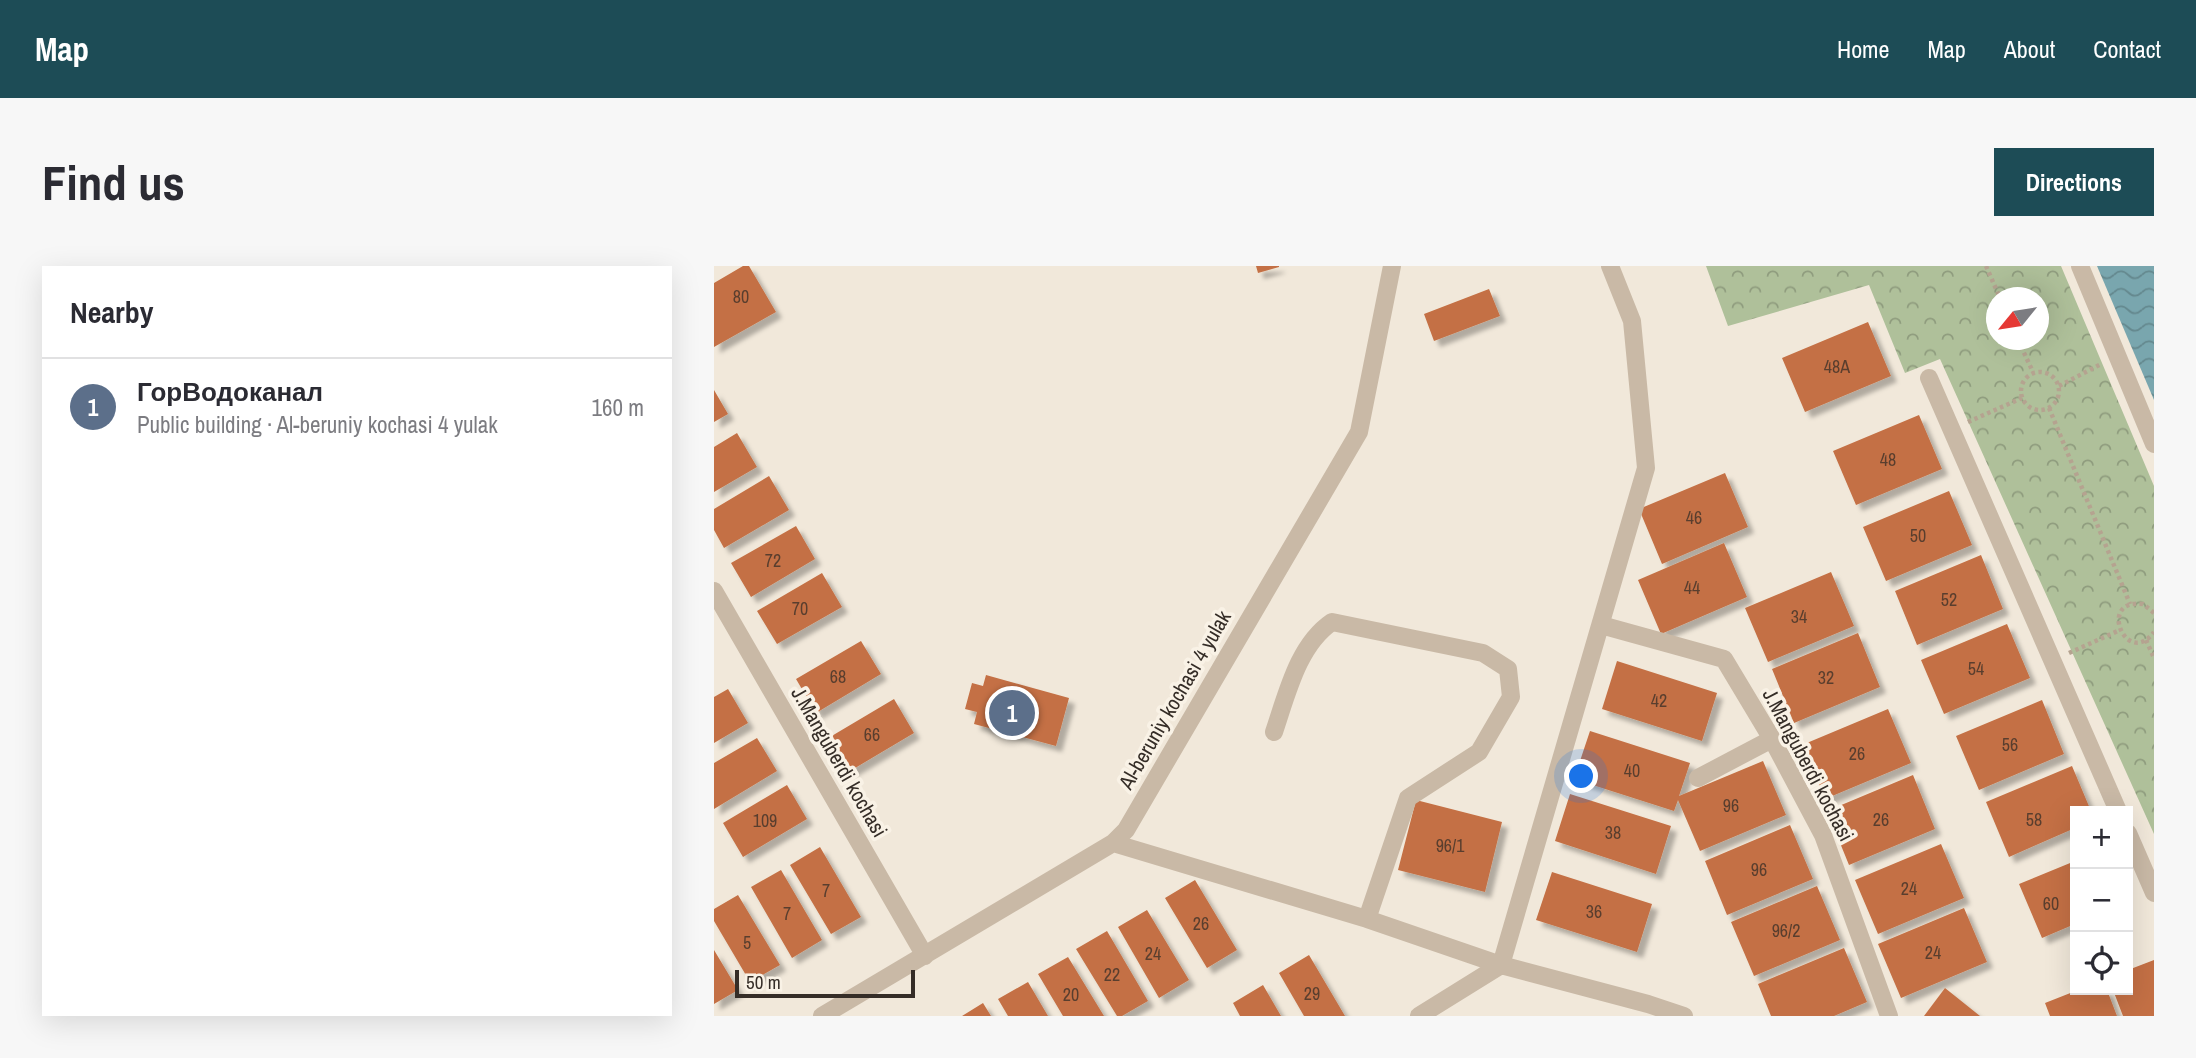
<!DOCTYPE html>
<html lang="en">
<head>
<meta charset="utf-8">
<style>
	:root { --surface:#fff; --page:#f7f7f7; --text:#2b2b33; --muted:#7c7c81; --line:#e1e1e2; --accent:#1d4c56 }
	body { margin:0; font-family:"Archivo Narrow",sans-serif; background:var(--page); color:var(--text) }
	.controls { position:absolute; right:21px; bottom:21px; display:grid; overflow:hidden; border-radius:0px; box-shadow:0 7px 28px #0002 }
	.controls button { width:63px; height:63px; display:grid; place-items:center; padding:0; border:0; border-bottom:2px solid var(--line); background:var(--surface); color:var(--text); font:35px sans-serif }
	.compass { position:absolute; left:1272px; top:21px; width:63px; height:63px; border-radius:50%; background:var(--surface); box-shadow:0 7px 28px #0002; rotate:240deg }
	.scale { position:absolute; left:21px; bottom:18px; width:180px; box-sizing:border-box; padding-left:7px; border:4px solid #352d27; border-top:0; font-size:19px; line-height:24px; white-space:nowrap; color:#352d27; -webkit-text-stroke:5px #f9f2e6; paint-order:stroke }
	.you { position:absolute; left:868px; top:511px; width:24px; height:24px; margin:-18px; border:5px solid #fff; border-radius:50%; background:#1a73e8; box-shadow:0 0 0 10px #1a73e833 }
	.badge { display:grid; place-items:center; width:46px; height:46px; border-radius:50%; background:var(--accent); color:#fff; font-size:23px; font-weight:700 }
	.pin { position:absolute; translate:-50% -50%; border:4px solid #fff; box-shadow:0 2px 7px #0006 }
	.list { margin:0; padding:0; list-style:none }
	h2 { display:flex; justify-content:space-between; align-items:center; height:91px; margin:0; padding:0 28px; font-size:30px }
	h2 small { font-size:23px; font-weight:400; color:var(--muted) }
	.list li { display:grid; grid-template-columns:46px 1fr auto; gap:21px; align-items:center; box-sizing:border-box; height:98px; padding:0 28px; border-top:2px solid var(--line) }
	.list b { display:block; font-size:26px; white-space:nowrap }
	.list p { margin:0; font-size:23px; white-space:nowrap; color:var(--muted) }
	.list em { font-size:23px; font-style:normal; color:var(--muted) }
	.icon { flex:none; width:38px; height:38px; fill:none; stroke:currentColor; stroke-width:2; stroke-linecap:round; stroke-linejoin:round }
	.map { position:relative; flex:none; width:1440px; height:750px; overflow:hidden; border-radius:0px }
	header { display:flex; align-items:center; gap:42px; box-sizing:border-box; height:98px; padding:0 35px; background:var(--accent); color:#fff }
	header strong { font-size:33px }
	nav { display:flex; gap:38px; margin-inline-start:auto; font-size:24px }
	.intro { display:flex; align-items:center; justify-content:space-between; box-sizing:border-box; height:168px; padding:0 42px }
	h1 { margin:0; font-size:49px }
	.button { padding:18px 32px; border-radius:0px; background:var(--accent); color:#fff; font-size:24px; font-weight:700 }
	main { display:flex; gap:42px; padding:0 42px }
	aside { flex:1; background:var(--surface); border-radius:0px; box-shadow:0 7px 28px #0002 }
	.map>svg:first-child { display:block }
</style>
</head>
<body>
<header>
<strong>Map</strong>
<nav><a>Home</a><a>Map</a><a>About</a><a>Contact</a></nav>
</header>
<div class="intro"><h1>Find us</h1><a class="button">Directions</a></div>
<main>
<aside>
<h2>Nearby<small></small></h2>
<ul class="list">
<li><span class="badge" style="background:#5c6f8a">1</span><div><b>ГорВодоканал</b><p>Public building · Al-beruniy kochasi 4 yulak</p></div><em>160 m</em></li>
</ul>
</aside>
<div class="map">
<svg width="1440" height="750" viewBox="0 0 1440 750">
	<defs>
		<pattern id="park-crowns" width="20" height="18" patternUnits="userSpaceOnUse" patternTransform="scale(1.75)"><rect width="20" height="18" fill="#afc09a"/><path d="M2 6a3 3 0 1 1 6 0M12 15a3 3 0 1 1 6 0" fill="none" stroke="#8f9c7e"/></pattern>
		<pattern id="water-waves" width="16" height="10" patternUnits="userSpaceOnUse" patternTransform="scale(1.75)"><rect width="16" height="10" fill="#79a6ae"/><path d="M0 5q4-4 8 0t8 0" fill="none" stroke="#64888e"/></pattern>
		<filter id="shadow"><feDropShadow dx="6" dy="6" stdDeviation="2" flood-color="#0004"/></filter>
	</defs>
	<rect width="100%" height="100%" fill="#f1e8da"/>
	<!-- park -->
	<path fill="url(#park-crowns)" fill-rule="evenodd" d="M992,0H1347L1440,220V568L1226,93L1191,107L1155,19L1014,60ZM1282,32H1324V74H1282Z"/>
	<!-- water -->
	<path fill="url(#water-waves)" d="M1383,0H1440V134Z"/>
	<!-- building -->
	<path fill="#c47044" filter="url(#shadow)" d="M29,0H35L62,46L0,81V17Z
		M542,0H565V1L544,7Z
		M775,23L786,50L720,75L710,48Z
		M1154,56L1177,110L1091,146L1068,92Z
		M0,124L14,148L0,156Z
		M1205,149L1228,203L1142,239L1119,185Z
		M23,167L43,201L0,226V181Z
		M1011,207L1034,261L948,298L925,243Z
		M55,210L75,244L10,282L0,264V243Z
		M1235,225L1258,279L1172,315L1149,261Z
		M82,260L101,293L37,331L17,297Z
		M1010,277L1033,331L947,368L924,314Z
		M1267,289L1289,343L1203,379L1181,325Z
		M1117,306L1140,360L1054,396L1031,342Z
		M108,307L128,341L63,378L43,345Z
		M1293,358L1316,412L1230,448L1207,394Z
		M1144,367L1166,421L1080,457L1058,403Z
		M147,375L167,408L102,447L82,413Z
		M903,395L1003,427L988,475L888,443Z
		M272,409L355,432L342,480L260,458L263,446L251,443L258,417L269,420Z
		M14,423L34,457L0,477V431Z
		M180,433L200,467L136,505L116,471Z
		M1328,434L1350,488L1265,524L1242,470Z
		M1174,443L1197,497L1111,533L1088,479Z
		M876,465L976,497L965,530L1049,495L1072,549L986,585L964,534L960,545L860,513Z
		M43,472L63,505L0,543V497Z
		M1358,500L1377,545H1361V562L1295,591L1272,536Z
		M1199,509L1221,563L1135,599L1113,545Z
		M73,519L93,553L29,591L9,557Z
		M856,528L957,560L942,608L841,575Z
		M702,534L788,556L771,626L684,604Z
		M1076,559L1099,613L1013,649L991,595Z
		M1227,578L1250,632L1164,668L1141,614Z
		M106,581L147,651L117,668L76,599Z
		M1361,595V658L1328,672L1305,618Z
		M67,604L108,674L78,692L37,621Z
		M838,606L938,638L923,686L822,654Z
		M481,614L523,684L493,702L451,632Z
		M1103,620L1126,674L1040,710L1017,656Z
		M24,629L66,699L36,716L0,655V643Z
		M1250,642L1273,696L1187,732L1164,678Z
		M433,644L475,714L445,732L404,661Z
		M393,665L434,735L408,750H403L362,683Z
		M1130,682L1153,736L1120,750H1057L1044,718Z
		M0,684L24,724L0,738Z
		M595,689L631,750H590L565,707Z
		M354,691L390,750H349L324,708Z
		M1440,694V750H1409L1399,724H1414V704Z
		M314,716L334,750H294L284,733Z
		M549,719L567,750H526L519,737Z
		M1231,722L1266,750H1210Z
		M1364,724H1393L1403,750H1336L1331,737Z
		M269,737L277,750H248Z"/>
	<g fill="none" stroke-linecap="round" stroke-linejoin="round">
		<!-- path -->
		<path stroke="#b5a390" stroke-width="4.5" stroke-dasharray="3.5 3.5" stroke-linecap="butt" d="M1272,0L1286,32
			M1304,74L1319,106
			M1307 125a19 19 0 1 1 38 0a19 19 0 1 1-38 0Z
			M1345,120L1387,98
			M1335,142L1416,338
			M1254,156L1308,132
			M1440,347L1429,338C1382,332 1413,403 1440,366
			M1432,374L1440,392
			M1355,387L1406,364"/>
		<!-- minor -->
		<path stroke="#c9b9a6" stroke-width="18" d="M1366,0L1440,178
			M1215,112L1404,545
			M0,325L211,690
			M887,359L1010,393L1058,473L1109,569L1175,750
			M560,466C573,428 584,379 618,356L769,387L794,403L797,431L765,486L694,532L653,653
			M984,512L1058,473
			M1414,567L1440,627
			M399,577L653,653L787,699L934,738L970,750
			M108,750L399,577L412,564L645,166L678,0
			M705,750L787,699L932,202L918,55L896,0"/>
	</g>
	<g text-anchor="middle" stroke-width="7" stroke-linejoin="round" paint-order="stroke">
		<!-- number labels -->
		<g font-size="18" fill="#593e2e">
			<text x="27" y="37">80</text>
			<text x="1123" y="107">48A</text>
			<text x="1174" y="200">48</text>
			<text x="980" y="258">46</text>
			<text x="1204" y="276">50</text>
			<text x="59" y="301">72</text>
			<text x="978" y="328">44</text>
			<text x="1235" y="340">52</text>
			<text x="86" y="349">70</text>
			<text x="1085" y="357">34</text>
			<text x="1262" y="409">54</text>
			<text x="124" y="417">68</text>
			<text x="1112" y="418">32</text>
			<text x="945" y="441">42</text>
			<text x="158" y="475">66</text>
			<text x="1296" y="485">56</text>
			<text x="1143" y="494">26</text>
			<text x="918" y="511">40</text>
			<text x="1017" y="546">96</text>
			<text x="1167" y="560">26</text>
			<text x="1320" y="560">58</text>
			<text x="51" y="561">109</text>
			<text x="899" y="573">38</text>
			<text x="736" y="586">96/1</text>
			<text x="1045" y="610">96</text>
			<text x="1195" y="629">24</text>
			<text x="112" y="631">7</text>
			<text x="1337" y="644">60</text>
			<text x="880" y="652">36</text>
			<text x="73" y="654">7</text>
			<text x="487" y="664">26</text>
			<text x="1072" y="671">96/2</text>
			<text x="33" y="683">5</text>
			<text x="1219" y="693">24</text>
			<text x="439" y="694">24</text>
			<text x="398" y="715">22</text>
			<text x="598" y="734">29</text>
			<text x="357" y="735">20</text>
		</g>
		<!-- street labels -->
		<g font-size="21" fill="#352d27" stroke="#f9f2e6">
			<text transform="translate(461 434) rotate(-60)" y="7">Al-beruniy kochasi 4 yulak</text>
			<text transform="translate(125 496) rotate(60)" y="7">J.Manguberdi kochasi</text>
			<text transform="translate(1094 499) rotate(62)" y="7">J.Manguberdi kochasi</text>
		</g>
	</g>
</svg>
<div class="controls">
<button>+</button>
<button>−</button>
<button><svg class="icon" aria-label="locate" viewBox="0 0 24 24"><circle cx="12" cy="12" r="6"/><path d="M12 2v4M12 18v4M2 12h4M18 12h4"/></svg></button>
</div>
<svg class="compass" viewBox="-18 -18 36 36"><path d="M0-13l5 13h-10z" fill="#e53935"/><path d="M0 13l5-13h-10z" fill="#7c7c81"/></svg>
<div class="scale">50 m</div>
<div class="you"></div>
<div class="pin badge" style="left:298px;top:447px;background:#5c6f8a">1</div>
</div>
</main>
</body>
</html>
